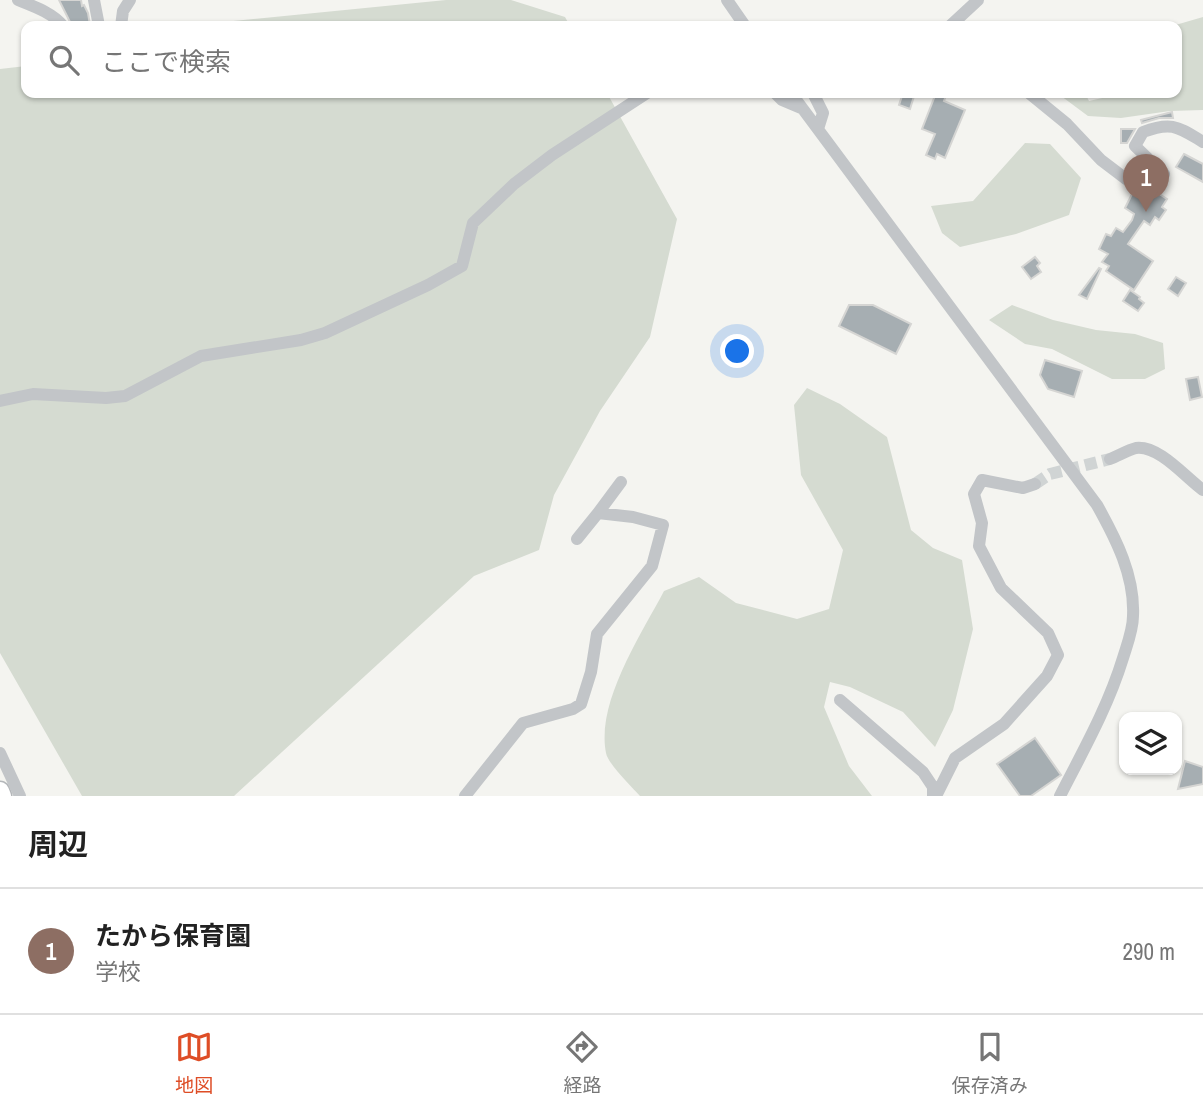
<!DOCTYPE html>
<html lang="ja">
<head>
<meta charset="utf-8">
<style>
	:root { --surface:#fff; --page:#f2f2f2; --text:#222; --muted:#767676; --line:#e0e0e0; --accent:#de4d26 }
	body { margin:0; font-family:"Archivo Narrow","Noto Sans JP",sans-serif; background:var(--page); color:var(--text) }
	.controls { position:absolute; right:21px; bottom:21px; display:grid; overflow:hidden; border-radius:14px; box-shadow:0 2px 5px #0004 }
	.controls button { width:63px; height:63px; display:grid; place-items:center; padding:0; border:0; border-bottom:2px solid var(--line); background:var(--surface); color:var(--text); font:35px sans-serif }
	.you { position:absolute; left:738px; top:352px; width:24px; height:24px; margin:-18px; border:5px solid #fff; border-radius:50%; background:#1a73e8; box-shadow:0 0 0 10px #1a73e833 }
	.badge { display:grid; place-items:center; width:46px; height:46px; border-radius:50%; background:var(--accent); color:#fff; font-size:23px; font-weight:700 }
	.pin { position:absolute; translate:-50% -58px; filter:drop-shadow(0 2px 4px #0008) }
	.pin::after { content:''; position:absolute; top:37px; width:24px; height:21px; background:inherit; clip-path:polygon(0 0,100% 0,50% 100%) }
	.list { margin:0; padding:0; list-style:none }
	h2 { display:flex; justify-content:space-between; align-items:center; height:91px; margin:0; padding:0 28px; font-size:30px }
	h2 small { font-size:23px; font-weight:400; color:var(--muted) }
	.list li { display:grid; grid-template-columns:46px 1fr auto; gap:21px; align-items:center; box-sizing:border-box; height:126px; padding:0 28px; border-top:2px solid var(--line) }
	.list b { display:block; font-size:26px; white-space:nowrap }
	.list p { margin:0; font-size:23px; white-space:nowrap; color:var(--muted) }
	.list em { font-size:23px; font-style:normal; color:var(--muted) }
	.icon { flex:none; width:38px; height:38px; fill:none; stroke:currentColor; stroke-width:2; stroke-linecap:round; stroke-linejoin:round }
	.map { position:relative; flex:none; width:1203px; height:796px; overflow:hidden }
	.search { position:absolute; background:var(--surface); box-shadow:0 2px 5px #0004; left:21px; right:21px; top:21px; height:77px; display:flex; align-items:center; gap:18px; box-sizing:border-box; padding:0 24px; border-radius:14px; color:var(--muted); font-size:26px }
	.sheet { height:217px; background:var(--surface) }
	nav { display:flex; justify-content:space-around; align-items:center; box-sizing:border-box; height:98px; border-top:2px solid var(--line); background:var(--surface); font-size:19px; color:var(--muted) }
	nav a { display:grid; justify-items:center; gap:4px }
	nav .on { color:var(--accent) }
	.map>svg:first-child { display:block }
</style>
</head>
<body>
<div class="map">
<svg width="1203" height="796" viewBox="0 0 1203 796">
	<rect width="100%" height="100%" fill="#f4f4f0"/>
	<!-- green -->
	<path fill="#d5dbd1" d="M446,0H511L565,17L570,26H183Z
		M1203,17V110L1170,111L1121,118L1088,116L1057,93H1085L1089,101L1124,93H1177V26H1172Z
		M26,66V93H607L677,219L650,337L600,411L554,495L539,550L474,576L234,796H82L0,653V69Z
		M1025,143L1050,144L1081,178L1069,215L1016,234L960,247L942,233L931,206L973,201Z
		M1012,305L1053,320L1096,330L1135,334L1163,343L1165,369L1145,379H1112L1052,349L1025,344L989,320Z
		M807,388L840,404L887,437L911,530L933,548L962,560L973,629L953,710L935,747L903,712L850,687L830,682L824,707L849,766L872,796H640C632,787 608,764 606,753C596,702 641,635 664,591L699,577L736,603L797,619L829,609L843,550L801,475L794,405Z"/>
	<!-- building -->
	<path fill="#a6aeb2" stroke="#d5d5d3" stroke-width="2" d="M59,0H81L82,6L84,5L88,13L90,25L72,26Z
		M903,93H915L910,109L899,105Z
		M936,93H947L944,101L965,110L945,158L937,154L935,159L926,155L935,134L922,129Z
		M1172,112L1173,118H1159L1142,123L1141,120Z
		M1121,129H1135L1127,143H1121Z
		M1184,154L1203,164V182L1176,167Z
		M1135,188H1150L1167,199L1162,207L1166,210L1159,220L1155,217L1150,225L1144,221L1128,244L1153,261L1134,290L1106,271L1109,266L1102,262L1108,254L1099,249L1106,234L1111,236L1116,228L1123,232L1132,220L1134,214L1125,208Z
		M1035,257L1040,263L1037,266L1041,272L1031,279L1022,267Z
		M1099,268L1101,269L1087,299L1079,295Z
		M1176,277L1186,283L1178,296L1168,289Z
		M1130,290L1140,297L1139,299L1144,303L1138,311L1123,301Z
		M849,305H873L911,324L896,354L839,326Z
		M1045,360L1082,371L1074,397L1048,389L1040,375Z
		M1198,377L1202,397L1190,400L1186,379Z
		M1035,738L1061,775L1031,796H1020L997,764Z
		M1185,761L1203,767V784L1178,789Z"/>
	<g fill="none" stroke-linecap="round" stroke-linejoin="round">
		<!-- minor-tunnel -->
		<path stroke="#d0d4d4" stroke-width="12" stroke-dasharray="12 6" stroke-linecap="butt" d="M1035,484L1050,474L1110,459"/>
		<defs>
			<path id="highway" d="M0,791L2,796"/>
		</defs>
		<!-- highway casing -->
		<use href="#highway" stroke="#b4b7ba" stroke-width="21"/>
		<!-- minor -->
		<path stroke="#c2c5c8" stroke-width="12" d="M18,0C33,6 53,13 63,26
			M94,0L99,26
			M727,0L745,26
			M121,26L123,11L130,0
			M950,26L978,0
			M775,93L782,100L801,108
			M791,93L1097,505C1116,539 1135,576 1133,616C1133,630 1127,645 1123,658C1108,707 1083,751 1060,796
			M813,93L823,113L818,129
			M1029,93L1067,124L1101,160L1126,179L1161,180L1164,174L1135,146L1143,132C1172,121 1178,127 1203,142
			M0,401L33,394L106,398L125,396L201,356L301,340L325,333L428,285L462,266L473,223L514,184L552,155L647,93
			M1110,459C1118,456 1128,450 1136,448C1159,445 1186,478 1203,490
			M598,513L621,482
			M840,700L923,772L933,787V796
			M0,753L20,796
			M465,796L523,723L573,709L581,704L591,672L597,634L652,566L663,525L633,517L598,513L577,539
			M936,796L955,758L1004,724L1047,676L1058,655L1048,633L1001,588L979,546L982,523L974,494L982,480L1023,488L1035,484"/>
		<!-- highway -->
		<use href="#highway" stroke="#fff" stroke-width="18"/>
	</g>
</svg>
<div class="controls">
<button><svg class="icon" aria-label="layers" viewBox="0 0 24 24"><path d="M12 4l9 5-9 5-9-5zM3 14l9 5 9-5"/></svg></button>
</div>
<div class="you"></div>
<div class="pin badge" style="left:1146px;top:212px;background:#8d6e63">1</div>
<div class="search"><svg class="icon" aria-label="search" viewBox="0 0 24 24"><circle cx="10" cy="10" r="6"/><path d="M15 15l6 6"/></svg>ここで検索</div>
</div>
<section class="sheet">
<h2>周辺<small></small></h2>
<ul class="list">
<li><span class="badge" style="background:#8d6e63">1</span><div><b>たから保育園</b><p>学校</p></div><em>290 m</em></li>
</ul>
</section>
<nav>
<a class="on"><svg class="icon" aria-label="map" viewBox="0 0 24 24"><path d="M3 6l6-2 6 2 6-2v14l-6 2-6-2-6 2zM9 4v14M15 6v14"/></svg>地図</a>
<a><svg class="icon" aria-label="directions" viewBox="0 0 24 24"><path d="M12 3l9 9-9 9-9-9zM9 14v-3h6M13 9l2 2-2 2"/></svg>経路</a>
<a><svg class="icon" aria-label="saved" viewBox="0 0 24 24"><path d="M7 4h10v16l-5-4-5 4z"/></svg>保存済み</a>
</nav>
</body>
</html>
